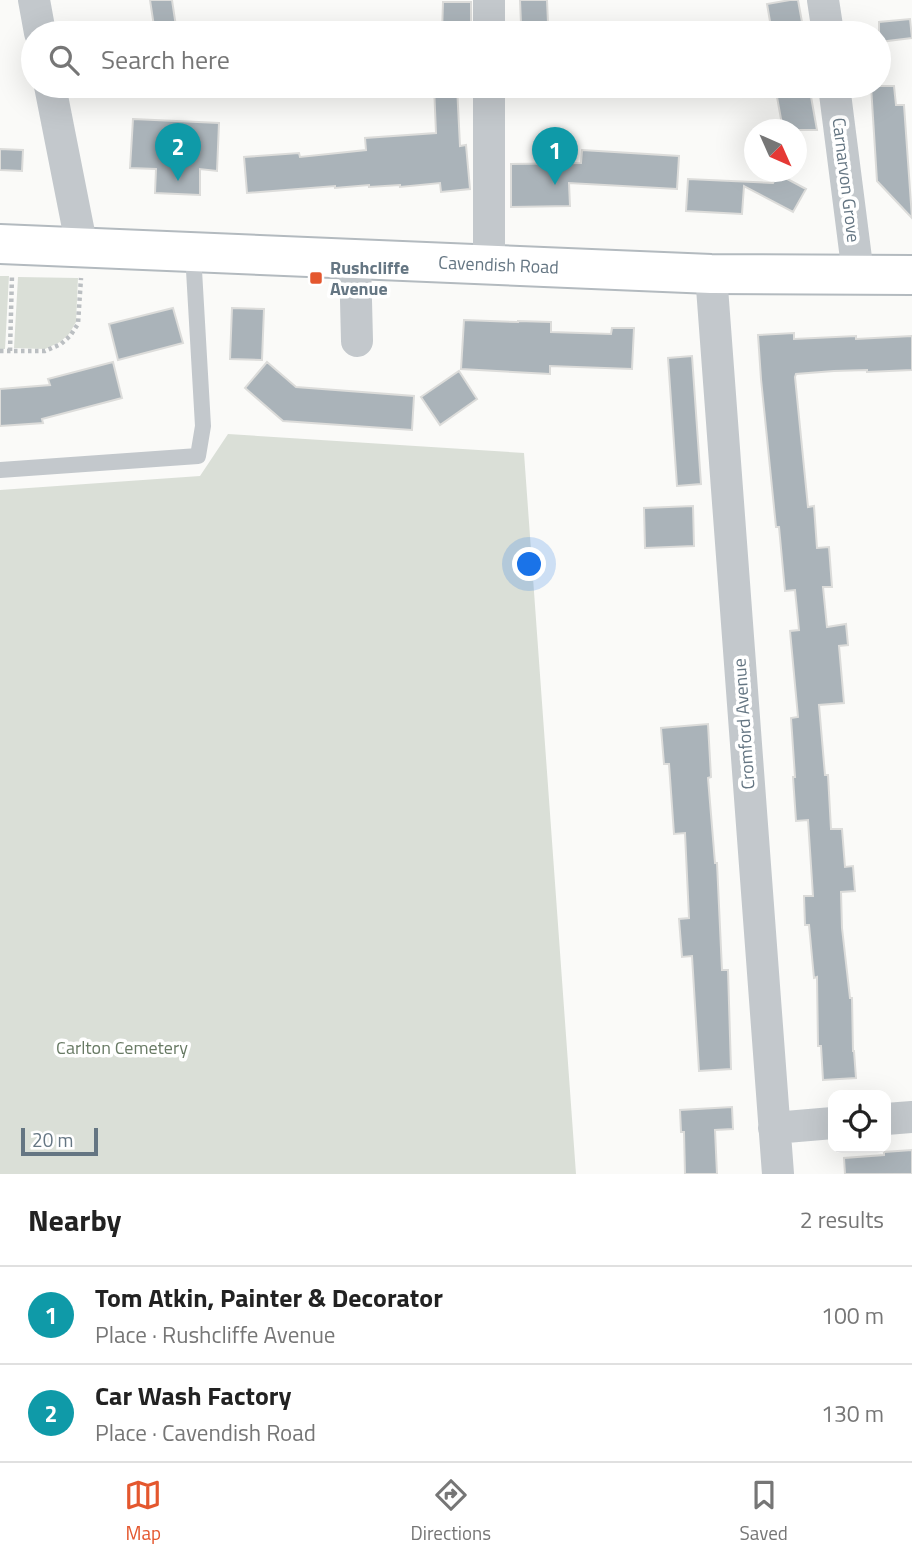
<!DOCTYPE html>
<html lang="en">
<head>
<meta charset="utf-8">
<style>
	:root { --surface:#fff; --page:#f6f6f6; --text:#222; --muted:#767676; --line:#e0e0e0; --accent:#e4572e }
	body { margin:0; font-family:"Titillium Web",sans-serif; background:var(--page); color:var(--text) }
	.controls { position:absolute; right:21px; bottom:21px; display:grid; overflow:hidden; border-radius:14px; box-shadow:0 7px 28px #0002 }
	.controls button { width:63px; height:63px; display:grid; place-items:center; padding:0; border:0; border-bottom:2px solid var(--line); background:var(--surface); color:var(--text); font:35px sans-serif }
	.compass { position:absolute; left:744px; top:119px; width:63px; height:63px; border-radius:50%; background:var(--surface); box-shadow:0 7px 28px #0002; rotate:135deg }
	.scale { position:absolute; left:21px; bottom:18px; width:77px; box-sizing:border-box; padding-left:7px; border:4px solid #657683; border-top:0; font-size:19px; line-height:24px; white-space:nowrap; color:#657683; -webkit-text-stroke:5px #fff; paint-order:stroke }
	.you { position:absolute; left:530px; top:565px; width:24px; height:24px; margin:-18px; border:5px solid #fff; border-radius:50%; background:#1a73e8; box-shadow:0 0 0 10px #1a73e833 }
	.badge { display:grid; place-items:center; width:46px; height:46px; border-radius:50%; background:var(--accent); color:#fff; font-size:23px; font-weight:700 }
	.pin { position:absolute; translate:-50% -58px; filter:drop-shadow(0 2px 4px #0008) }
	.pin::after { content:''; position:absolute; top:37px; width:24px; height:21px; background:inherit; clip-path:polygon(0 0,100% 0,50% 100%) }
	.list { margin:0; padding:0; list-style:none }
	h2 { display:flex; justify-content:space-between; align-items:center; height:91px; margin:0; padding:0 28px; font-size:30px }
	h2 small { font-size:23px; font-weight:400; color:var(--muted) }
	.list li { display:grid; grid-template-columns:46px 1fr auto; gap:21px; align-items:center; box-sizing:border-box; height:98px; padding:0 28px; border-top:2px solid var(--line) }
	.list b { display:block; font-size:26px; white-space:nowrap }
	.list p { margin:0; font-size:23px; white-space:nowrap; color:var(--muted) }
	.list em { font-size:23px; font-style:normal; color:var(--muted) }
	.icon { flex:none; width:38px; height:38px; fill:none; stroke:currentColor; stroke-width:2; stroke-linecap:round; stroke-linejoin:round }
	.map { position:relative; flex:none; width:912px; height:1174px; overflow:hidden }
	.search { position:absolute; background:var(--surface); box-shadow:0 7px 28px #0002; left:21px; right:21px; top:21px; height:77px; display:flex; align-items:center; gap:18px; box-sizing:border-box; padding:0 24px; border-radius:38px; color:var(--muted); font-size:26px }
	.sheet { height:287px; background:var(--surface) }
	nav { display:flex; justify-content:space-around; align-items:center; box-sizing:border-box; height:98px; border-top:2px solid var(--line); background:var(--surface); font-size:19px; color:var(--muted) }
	nav a { display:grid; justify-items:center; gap:4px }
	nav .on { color:var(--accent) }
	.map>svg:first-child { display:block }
</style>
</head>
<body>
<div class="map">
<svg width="912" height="1174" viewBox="0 0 912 1174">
	<rect width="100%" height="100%" fill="#fafaf8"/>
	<!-- green -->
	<path fill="#dadfd7" d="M0,276H9L5,349H0Z
		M18,277L78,278L76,322L69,334L60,342L45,349L14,348Z
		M228,434L524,453L576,1174H0V490L200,476Z"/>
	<!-- building -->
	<path fill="#aab3b9" stroke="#dcdcda" stroke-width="2" d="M150,0H172L177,33H155Z
		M520,0H547L548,23L521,24Z
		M790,0H798L804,33H772L767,4Z
		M443,2H471V33H442Z
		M910,19L912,38L879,42V22Z
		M434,86H457L460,146L466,145L470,189L441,192L440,183L400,187V185L369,187V185L335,188V186L247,193L244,157L299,153L300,157L366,150L365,138L436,133Z
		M871,86H894L896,105H904L912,218L877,181Z
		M810,91L817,130H783L777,97Z
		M133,119L219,123L217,171L200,169V195L155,193L156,169L130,168Z
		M0,149L23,150L22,171L0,170Z
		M582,150L679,156L677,189L569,183L570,206L511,207V164L581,163Z
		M778,174L806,189L793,212L744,186L742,214L686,211L688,179L773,183Z
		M173,308L183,343L118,360L109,324Z
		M232,308L264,309L262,360L230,359Z
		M464,320L518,322V321L551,322V332L611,334L612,328H634L632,369L550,366V374L461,369Z
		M794,333V339L856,336V339L912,336V370L867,372V370L834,371L796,374L795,377L808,507L814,506L817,548L829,547L832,587H823L827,627L846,624L848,645L839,646L844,703L819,705L825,775H828L831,829H842L845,867L853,866L855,891L841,892L842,928L850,998H852L853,1051H854L856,1078L823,1080L821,1046H818L817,977L814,978L809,925H805L804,896H813L808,820L796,821L793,777H795L791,718L798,717L790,631L799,630L795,590L785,591L779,527H776L761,379L758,335Z
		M692,356L701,484L677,486L668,358Z
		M113,362L122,398L42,419L43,423L0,426V389L50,385L48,379Z
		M267,362L296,387L414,396L412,430L283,421L245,388Z
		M459,371L477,399L440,425L421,397Z
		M693,506L694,546L645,548L644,508Z
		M708,724L711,777L708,778L715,863H717L722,970H728L731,1069L699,1071L692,956L682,957L679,919L689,918L685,833L674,834L669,764H664L661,728Z
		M732,1107L733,1129L715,1130L717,1174H685L684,1132H681L680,1110Z
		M912,1150V1174H845L844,1158L884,1155V1152Z"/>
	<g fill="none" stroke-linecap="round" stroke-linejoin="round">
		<defs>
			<g id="secondary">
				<path id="s1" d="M0,244L711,274L912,275"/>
			</g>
		</defs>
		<!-- secondary casing -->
		<use href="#secondary" stroke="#b3babf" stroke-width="42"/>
		<!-- path -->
		<path stroke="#bbbfc2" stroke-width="4.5" stroke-dasharray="3.5 3.5" stroke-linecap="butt" d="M0,351H45L61,344L70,336L78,324L81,278
			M10,351L12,275"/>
		<!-- lane -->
		<path stroke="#c3c8cc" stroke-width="16" d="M0,470L198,456L203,426L193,253"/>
		<!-- street -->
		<path stroke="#c3c8cc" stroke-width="32" d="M34,0L40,33
			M489,0V33
			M823,0L828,33
			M50,86L82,248
			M489,86V265
			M834,86L858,274
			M355,260L357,341
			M711,274L778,1174
			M886,1119L912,1117
			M774,1128L833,1123"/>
		<!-- secondary -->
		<use href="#secondary" stroke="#fff" stroke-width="38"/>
	</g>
	<!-- markers -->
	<rect fill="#e4572e" stroke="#fff" stroke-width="2.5" x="309" y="271" width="14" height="14" rx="3.5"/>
	<g text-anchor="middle" stroke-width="7" stroke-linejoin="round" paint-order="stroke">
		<!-- street labels -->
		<g font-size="18" fill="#657683" stroke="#fff">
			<text transform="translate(846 180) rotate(83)" y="6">Carnarvon Grove</text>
			<text dy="6" stroke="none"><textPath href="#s1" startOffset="499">Cavendish Road</textPath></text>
			<text transform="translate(744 724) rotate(-94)" y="6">Cromford Avenue</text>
		</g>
		<!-- poi labels -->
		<g font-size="18" font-weight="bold" fill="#657683" stroke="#fff" text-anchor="start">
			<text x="330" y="274">Rushcliffe<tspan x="330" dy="21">Avenue</tspan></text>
		</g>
		<!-- park labels -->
		<g font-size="18" fill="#687a64" stroke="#fff">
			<text x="122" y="1054">Carlton Cemetery</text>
		</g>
	</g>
</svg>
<div class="controls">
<button><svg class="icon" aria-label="locate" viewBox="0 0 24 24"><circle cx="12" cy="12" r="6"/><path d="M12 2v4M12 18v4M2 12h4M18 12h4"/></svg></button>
</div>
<svg class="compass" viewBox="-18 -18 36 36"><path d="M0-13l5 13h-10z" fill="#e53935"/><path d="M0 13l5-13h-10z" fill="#767676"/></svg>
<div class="scale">20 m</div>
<div class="you"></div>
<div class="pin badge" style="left:555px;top:185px;background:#0f9aa8">1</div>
<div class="pin badge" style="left:178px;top:181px;background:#0f9aa8">2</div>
<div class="search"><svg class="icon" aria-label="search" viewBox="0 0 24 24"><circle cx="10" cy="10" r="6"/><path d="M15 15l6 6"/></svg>Search here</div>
</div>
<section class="sheet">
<h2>Nearby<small>2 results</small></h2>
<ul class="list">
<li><span class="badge" style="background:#0f9aa8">1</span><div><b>Tom Atkin, Painter &amp; Decorator</b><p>Place · Rushcliffe Avenue</p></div><em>100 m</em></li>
<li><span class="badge" style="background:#0f9aa8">2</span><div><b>Car Wash Factory</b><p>Place · Cavendish Road</p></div><em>130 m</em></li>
</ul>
</section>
<nav>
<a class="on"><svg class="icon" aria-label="map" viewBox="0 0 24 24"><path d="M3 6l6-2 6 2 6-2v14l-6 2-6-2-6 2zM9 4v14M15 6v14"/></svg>Map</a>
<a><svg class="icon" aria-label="directions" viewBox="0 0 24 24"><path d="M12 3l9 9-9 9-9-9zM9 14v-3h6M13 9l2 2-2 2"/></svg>Directions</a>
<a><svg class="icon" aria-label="saved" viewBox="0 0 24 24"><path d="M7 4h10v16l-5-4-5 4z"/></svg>Saved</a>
</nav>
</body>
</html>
